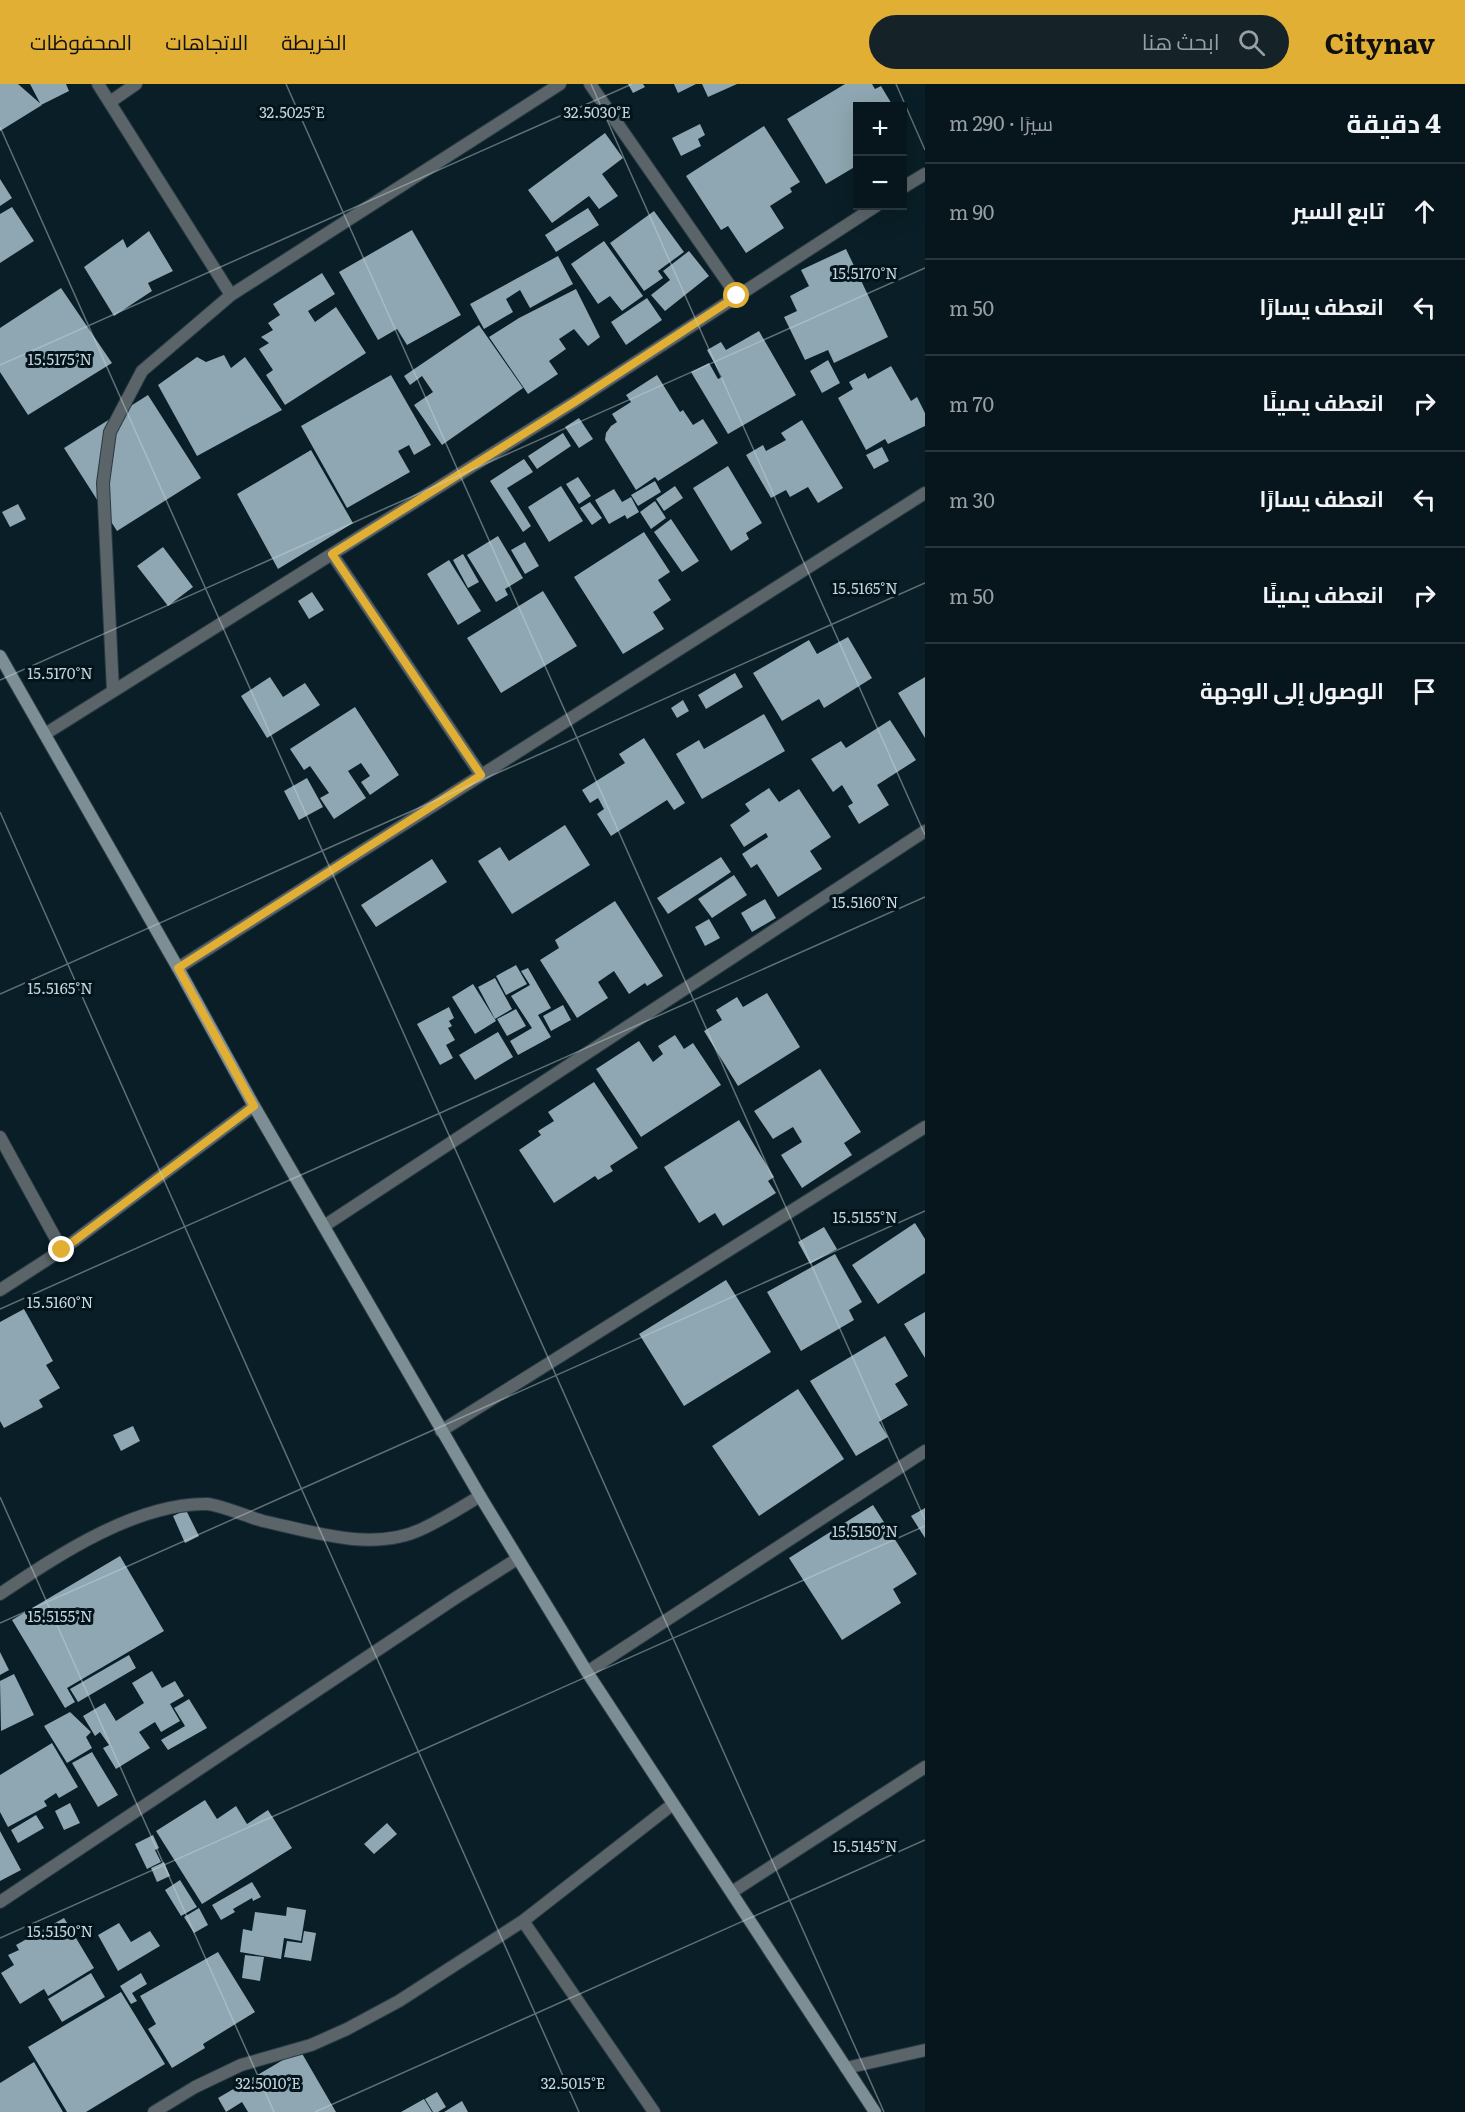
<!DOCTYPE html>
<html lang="ar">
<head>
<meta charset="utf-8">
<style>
	:root { --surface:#07161c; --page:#152329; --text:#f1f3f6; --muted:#989fa3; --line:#28353b; --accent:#e1af34 }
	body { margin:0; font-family:Literata,Cairo,serif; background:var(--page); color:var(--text); direction:rtl }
	.controls { position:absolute; right:18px; top:18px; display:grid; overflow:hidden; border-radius:0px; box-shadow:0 6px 24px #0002 }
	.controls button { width:54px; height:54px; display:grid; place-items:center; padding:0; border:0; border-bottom:2px solid var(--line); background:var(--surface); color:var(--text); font:30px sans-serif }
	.stop { position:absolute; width:18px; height:18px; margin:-14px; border:4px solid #e1af34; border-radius:50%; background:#fff }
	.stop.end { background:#e1af34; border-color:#fff; box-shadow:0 2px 6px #0008 }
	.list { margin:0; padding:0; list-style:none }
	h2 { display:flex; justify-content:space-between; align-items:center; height:78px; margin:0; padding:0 24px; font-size:26px }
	h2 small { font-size:20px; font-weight:400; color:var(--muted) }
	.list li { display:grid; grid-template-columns:39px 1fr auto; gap:18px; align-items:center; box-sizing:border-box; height:96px; padding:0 24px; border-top:2px solid var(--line) }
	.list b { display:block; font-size:22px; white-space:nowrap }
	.list em { font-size:20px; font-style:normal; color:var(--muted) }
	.icon { flex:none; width:33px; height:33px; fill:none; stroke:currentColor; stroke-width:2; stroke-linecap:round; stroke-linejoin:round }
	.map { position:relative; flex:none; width:925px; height:2028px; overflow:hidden; direction:ltr }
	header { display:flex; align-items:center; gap:36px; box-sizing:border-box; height:84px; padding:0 30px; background:var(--accent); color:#111 }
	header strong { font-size:28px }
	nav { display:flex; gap:33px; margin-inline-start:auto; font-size:21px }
	.search { width:420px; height:54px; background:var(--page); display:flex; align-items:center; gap:15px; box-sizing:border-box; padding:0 21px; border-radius:33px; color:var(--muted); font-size:22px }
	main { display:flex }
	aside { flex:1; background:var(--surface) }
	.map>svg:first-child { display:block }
</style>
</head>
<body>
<header>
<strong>Citynav</strong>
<div class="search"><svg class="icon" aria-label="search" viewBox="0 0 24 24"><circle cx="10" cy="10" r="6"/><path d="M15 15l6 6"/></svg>ابحث هنا</div>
<nav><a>الخريطة</a><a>الاتجاهات</a><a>المحفوظات</a></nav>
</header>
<main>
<aside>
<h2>4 دقيقة<small>سيرًا · 290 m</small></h2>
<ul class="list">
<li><svg class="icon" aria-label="ahead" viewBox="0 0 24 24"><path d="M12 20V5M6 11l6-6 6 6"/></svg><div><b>تابع السير</b></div><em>90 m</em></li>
<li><svg class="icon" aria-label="left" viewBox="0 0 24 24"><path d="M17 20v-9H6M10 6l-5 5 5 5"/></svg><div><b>انعطف يسارًا</b></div><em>50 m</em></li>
<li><svg class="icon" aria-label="right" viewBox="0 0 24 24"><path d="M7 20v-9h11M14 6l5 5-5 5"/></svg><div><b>انعطف يمينًا</b></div><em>70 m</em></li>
<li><svg class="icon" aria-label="left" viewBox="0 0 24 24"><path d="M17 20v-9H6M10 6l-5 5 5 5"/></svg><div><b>انعطف يسارًا</b></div><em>30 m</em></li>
<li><svg class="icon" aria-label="right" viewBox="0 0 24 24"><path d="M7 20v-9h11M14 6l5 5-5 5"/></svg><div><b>انعطف يمينًا</b></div><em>50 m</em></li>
<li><svg class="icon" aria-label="arrive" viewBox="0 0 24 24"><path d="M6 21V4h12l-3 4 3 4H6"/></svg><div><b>الوصول إلى الوجهة</b></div></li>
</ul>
</aside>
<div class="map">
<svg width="925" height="2028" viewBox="0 0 925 2028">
	<rect width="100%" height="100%" fill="#091e26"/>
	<!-- building -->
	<path fill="#8fa7b2" d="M0,0H18L42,21L0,47Z
		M30,0H66L69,7L41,21Z
		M628,0H643L645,3L633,9Z
		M674,0H696L678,9Z
		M702,0H737L708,13Z
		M845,0H872L875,5L881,2L893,22H858V81L826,100L787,35Z
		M700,40L705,51L698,55L701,62L681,72L672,54Z
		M764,42L800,98L790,104L792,108L770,122L784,144L746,169L728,142L721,146L686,92Z
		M605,49L623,74L602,90L618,112L599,125L589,112L552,139L528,106Z
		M0,95L12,114L0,122Z
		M12,123L34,157L0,179V130Z
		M588,124L599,141L556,168L545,151Z
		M654,127L684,168L658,187L663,194L644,207L610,159Z
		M412,146L461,231L407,261L397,245L378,256L339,188Z
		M149,147L173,187L148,199L152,207L114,232L84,183L123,155L127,164Z
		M604,157L643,212L622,227L610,212L598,220L571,180Z
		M846,165L888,253L834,279L828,266L805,276L784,233L797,227L790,212L809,202L801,186Z
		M689,167L709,192L665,227L651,211L670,196L663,187Z
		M558,172L573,200L530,224L520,206L506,215L513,228L484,245L470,220Z
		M322,189L335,210L308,227L315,238L336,223L366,269L285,321L266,291L273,286L259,265L269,259L261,253L273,246L268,239L280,231L273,220Z
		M61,204L112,279L28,331L0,288V244Z
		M576,205L600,253L588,262L574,245L559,255L566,265L549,277L558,290L528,310L489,253L519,234Z
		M647,214L662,236L626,261L611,238Z
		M479,241L523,304L442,361L414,321L433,308L422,292L410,301L404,292Z
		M759,247L796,311L728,350L691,288L709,279L718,295L722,293L707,266L721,258L726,266Z
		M224,271L231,284L245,273L282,326L197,372L158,301L197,273L206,278Z
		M828,276L840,299L822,309L810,287Z
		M891,282L911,317L917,313L925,329V342L888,360L885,355L866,366L838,314L853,305L849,298L865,289L868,295Z
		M391,291L431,361L414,371L409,361L398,367L410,388L347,424L301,342Z
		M657,291L680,328L683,326L693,341L703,335L718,359L658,397L655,393L636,406L605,356L606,349L611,342L617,338L612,330L631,318L626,311Z
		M148,311L201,394L117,447L64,364Z
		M579,334L593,355L579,364L565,343Z
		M802,336L843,404L818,419L808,403L790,413L786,406L771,414L746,371L763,361L766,367L786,356L781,349Z
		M563,349L571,362L537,385L528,372Z
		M882,363L889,377L874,385L866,371Z
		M311,366L353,439L278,485L237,410Z
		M524,375L533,388L507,404L531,442L523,448L490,397Z
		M728,382L762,439L746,449L749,455L731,467L693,404Z
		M578,393L591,412L579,420L566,400Z
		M655,397L661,408L638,422L631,411Z
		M561,402L583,437L549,458L528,423Z
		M675,402L683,414L664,427L656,415Z
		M614,405L622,418L631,413L639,428L627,435L625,431L609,440L595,416Z
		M655,417L666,434L651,445L640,428Z
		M590,418L602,434L592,441L580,424Z
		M18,420L26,435L10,443L2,428Z
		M671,435L699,477L682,488L654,448Z
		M644,448L670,488L658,496L671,516L653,528L664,545L623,570L574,493Z
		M498,452L523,494L505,505L508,511L496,518L467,471Z
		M525,458L539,482L525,490L511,466Z
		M163,463L193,503L168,522L137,482Z
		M463,470L479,498L468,504L453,476Z
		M449,476L481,527L458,541L427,490Z
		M543,507L577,562L501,609L467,554Z
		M312,508L324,526L309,535L298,517Z
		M848,553L872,594L824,624L819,615L782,637L753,589L809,556L817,570Z
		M735,589L743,603L706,625L698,611Z
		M270,593L283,613L305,599L320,621L267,654L241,612Z
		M925,593V654L898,609Z
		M683,616L689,627L677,634L671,624Z
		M355,623L399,691L370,711L361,698L370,692L361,679L348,687L366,714L334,735L320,714L329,709L310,682L304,686L290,665Z
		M764,630L785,667L702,715L676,670L699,656L704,665Z
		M890,636L916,676L877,701L889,721L859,740L848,722L853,719L842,701L833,708L811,675L841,657L846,664Z
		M644,654L685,719L674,726L667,716L611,752L597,730L604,725L598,714L590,719L582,706L625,679L619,670Z
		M307,694L323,723L299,736L284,707Z
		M769,704L779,718L799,705L831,753L810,767L822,785L778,813L757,780L751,784L742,770L768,753L766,749L744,763L730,741L750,727L745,720Z
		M565,741L590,781L512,830L478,777L500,763L509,777Z
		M721,773L731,788L668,830L657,814Z
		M432,775L447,798L376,843L361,821Z
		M734,791L747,811L712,834L698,815Z
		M765,815L776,834L752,848L741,829Z
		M615,817L663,892L647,902L645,899L629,910L614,887L598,898L608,914L577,934L540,876L559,864L555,856Z
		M709,835L720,854L705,862L695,843Z
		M516,881L527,900L506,911L496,892Z
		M528,884L551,924L538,931L551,953L518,971L510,957L532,944L511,912L530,901L521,887Z
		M495,894L512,925L495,935L478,903Z
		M473,900L496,937L475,950L452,913Z
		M767,909L800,963L738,1002L704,947L722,936L716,926L737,913L743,923Z
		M563,921L571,936L551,947L543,932Z
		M449,923L454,934L449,937L452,942L448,944L455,956L446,961L453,974L440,981L417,940Z
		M516,925L526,942L507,952L497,935Z
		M498,948L513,973L475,996L459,971Z
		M675,951L684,965L693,959L721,1001L641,1053L596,985L639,957L653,978L663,970L658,962Z
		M820,985L861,1048L844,1059L852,1071L802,1104L781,1071L802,1058L793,1043L773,1055L754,1027Z
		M594,998L638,1064L610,1082L613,1087L598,1096L595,1092L554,1119L519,1066L541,1051L538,1047L554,1037L548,1028Z
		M739,1036L774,1093L768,1097L776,1109L723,1142L715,1129L699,1139L664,1083Z
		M915,1139L925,1155V1189L878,1220L852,1181Z
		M824,1143L837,1165L810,1180L798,1158Z
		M835,1170L862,1218L849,1226L854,1236L801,1267L767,1208Z
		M726,1196L771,1268L684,1322L639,1250Z
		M24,1225L53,1277L46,1281L60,1304L39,1316L43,1323L4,1344L0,1337V1238Z
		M925,1228V1274L904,1240Z
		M885,1252L908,1292L895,1300L908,1321L879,1338L888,1353L856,1372L810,1297Z
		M798,1305L844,1375L759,1432L712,1362Z
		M133,1342L140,1357L121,1367L113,1351Z
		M873,1421L917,1490L893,1505L901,1519L842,1556L789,1474Z
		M925,1424V1454L911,1432Z
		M186,1426L199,1452L185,1459L173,1432Z
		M120,1472L164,1547L67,1604L75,1618L65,1624L12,1536Z
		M0,1568L9,1586L0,1591Z
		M129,1571L136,1584L78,1618L70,1605Z
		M152,1587L162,1604L175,1597L184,1612L170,1620L180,1637L161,1648L155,1638L139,1648L150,1664L116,1685L103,1664L109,1661L100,1648L95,1652L83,1632L105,1619L116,1637L144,1619L132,1599Z
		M14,1590L34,1631L1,1647L0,1597Z
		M189,1615L207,1644L168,1666L161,1656L185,1642L174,1624Z
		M70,1628L91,1648L86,1653L92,1664L67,1679L44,1642Z
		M52,1659L78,1703L59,1714L56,1709L44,1717L47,1722L8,1743L0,1728V1691Z
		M92,1668L118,1711L98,1723L72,1679Z
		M205,1716L217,1735L236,1722L247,1740L268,1726L292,1764L202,1820L156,1747Z
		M70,1719L80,1739L64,1746L55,1727Z
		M36,1731L44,1744L18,1759L11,1746Z
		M387,1739L397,1750L374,1770L364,1760Z
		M0,1747L21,1786L0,1797Z
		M153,1751L159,1764L155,1766L161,1778L147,1785L135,1760Z
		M164,1778L170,1792L157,1798L151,1784Z
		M180,1796L197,1823L181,1832L165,1806Z
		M252,1798L261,1813L253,1817L252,1814L233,1825L235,1828L221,1836L212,1821Z
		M287,1823L306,1826L301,1857L284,1854L281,1875L240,1868L243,1845L252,1847L255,1828L286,1832Z
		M199,1824L208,1841L194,1849L184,1833Z
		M64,1834L94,1884L48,1912L44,1905L20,1920L1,1889L14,1881L8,1871L19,1866L16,1861Z
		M119,1839L131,1858L150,1847L160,1862L118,1887L98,1851Z
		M304,1847L316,1849L311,1877L284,1873L287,1857L302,1859Z
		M218,1868L255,1928L203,1960L205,1964L172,1984L148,1945L156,1940L140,1912Z
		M245,1871L264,1873L260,1897L242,1894Z
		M91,1889L105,1913L62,1938L48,1915Z
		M141,1889L147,1900L132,1909L137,1917L131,1920L120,1902Z
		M121,1908L165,1980L86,2028H67L28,1963Z
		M300,1966L336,2028H248L242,2018L226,2028L218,2014Z
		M34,1978L63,2028H0V1999Z
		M437,2008L446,2023L438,2028H433L425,2015Z
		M424,2015L432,2028H401Z
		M462,2017L468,2028H444Z"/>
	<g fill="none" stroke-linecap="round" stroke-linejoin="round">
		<defs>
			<path id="street" d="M98,0L231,211
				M590,0L737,212
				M110,18L136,0
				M902,104L925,90
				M332,470L481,691
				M113,607L103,399L110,348L142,287L231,211L560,0
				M45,650L576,317L876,122
				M178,884L925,409
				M0,1053L62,1166
				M324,1142L925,747
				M0,1206L62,1166L254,1022
				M441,1347L925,1043
				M0,1510C57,1472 135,1419 207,1420C221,1421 248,1433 263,1437C314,1448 375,1469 424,1444C443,1435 462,1423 480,1412
				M587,1588L925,1367
				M732,1808L925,1683
				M0,1818L457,1513L517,1475
				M523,1837L654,2028
				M846,1984L925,1966
				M154,2028L195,2003L241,1981L311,1961L347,1945L399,1917L523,1837L673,1720"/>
			<path id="secondary" d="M0,572L178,884L254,1022L480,1412L587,1588L875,2028"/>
		</defs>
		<!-- street casing -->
		<use href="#street" stroke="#283b43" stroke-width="14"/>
		<!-- secondary casing -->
		<use href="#secondary" stroke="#283b43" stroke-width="14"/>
		<!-- street -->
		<use href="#street" stroke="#5a6469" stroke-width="12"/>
		<!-- secondary -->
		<use href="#secondary" stroke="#7e8e95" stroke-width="12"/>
	</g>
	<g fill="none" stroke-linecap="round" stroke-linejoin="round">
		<!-- route -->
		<path stroke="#e1af34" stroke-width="8" d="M62,1166L254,1022L178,884L481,691L332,470L576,317L737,212"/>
	</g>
	<!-- ticks -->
	<path fill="none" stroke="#c8d4da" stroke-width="1.5" stroke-opacity="0.45" d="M286,0L925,1436M591,0L925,751M896,0L925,66M0,43L884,2028M0,281L632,0M0,596L925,184M0,728L579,2028M0,910L925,499M0,1225L925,813M0,1413L274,2028M0,1539L925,1127M0,1854L925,1442M315,2028L925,1756"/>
	<g font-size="15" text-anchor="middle" fill="#c8d4da" stroke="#02151d" stroke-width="6" stroke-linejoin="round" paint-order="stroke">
		<text x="292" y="34">32.5025°E</text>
		<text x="597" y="34">32.5030°E</text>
		<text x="865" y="195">15.5170°N</text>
		<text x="60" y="281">15.5175°N</text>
		<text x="865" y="510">15.5165°N</text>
		<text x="60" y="595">15.5170°N</text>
		<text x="865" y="824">15.5160°N</text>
		<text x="60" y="910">15.5165°N</text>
		<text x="865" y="1139">15.5155°N</text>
		<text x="60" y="1224">15.5160°N</text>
		<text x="865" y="1453">15.5150°N</text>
		<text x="60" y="1538">15.5155°N</text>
		<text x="865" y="1768">15.5145°N</text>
		<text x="60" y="1853">15.5150°N</text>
		<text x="268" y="2005">32.5010°E</text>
		<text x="573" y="2005">32.5015°E</text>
	</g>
</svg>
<div class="controls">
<button>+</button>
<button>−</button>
</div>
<div class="stop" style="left:737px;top:212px"></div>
<div class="stop end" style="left:62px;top:1166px"></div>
</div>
</main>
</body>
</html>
